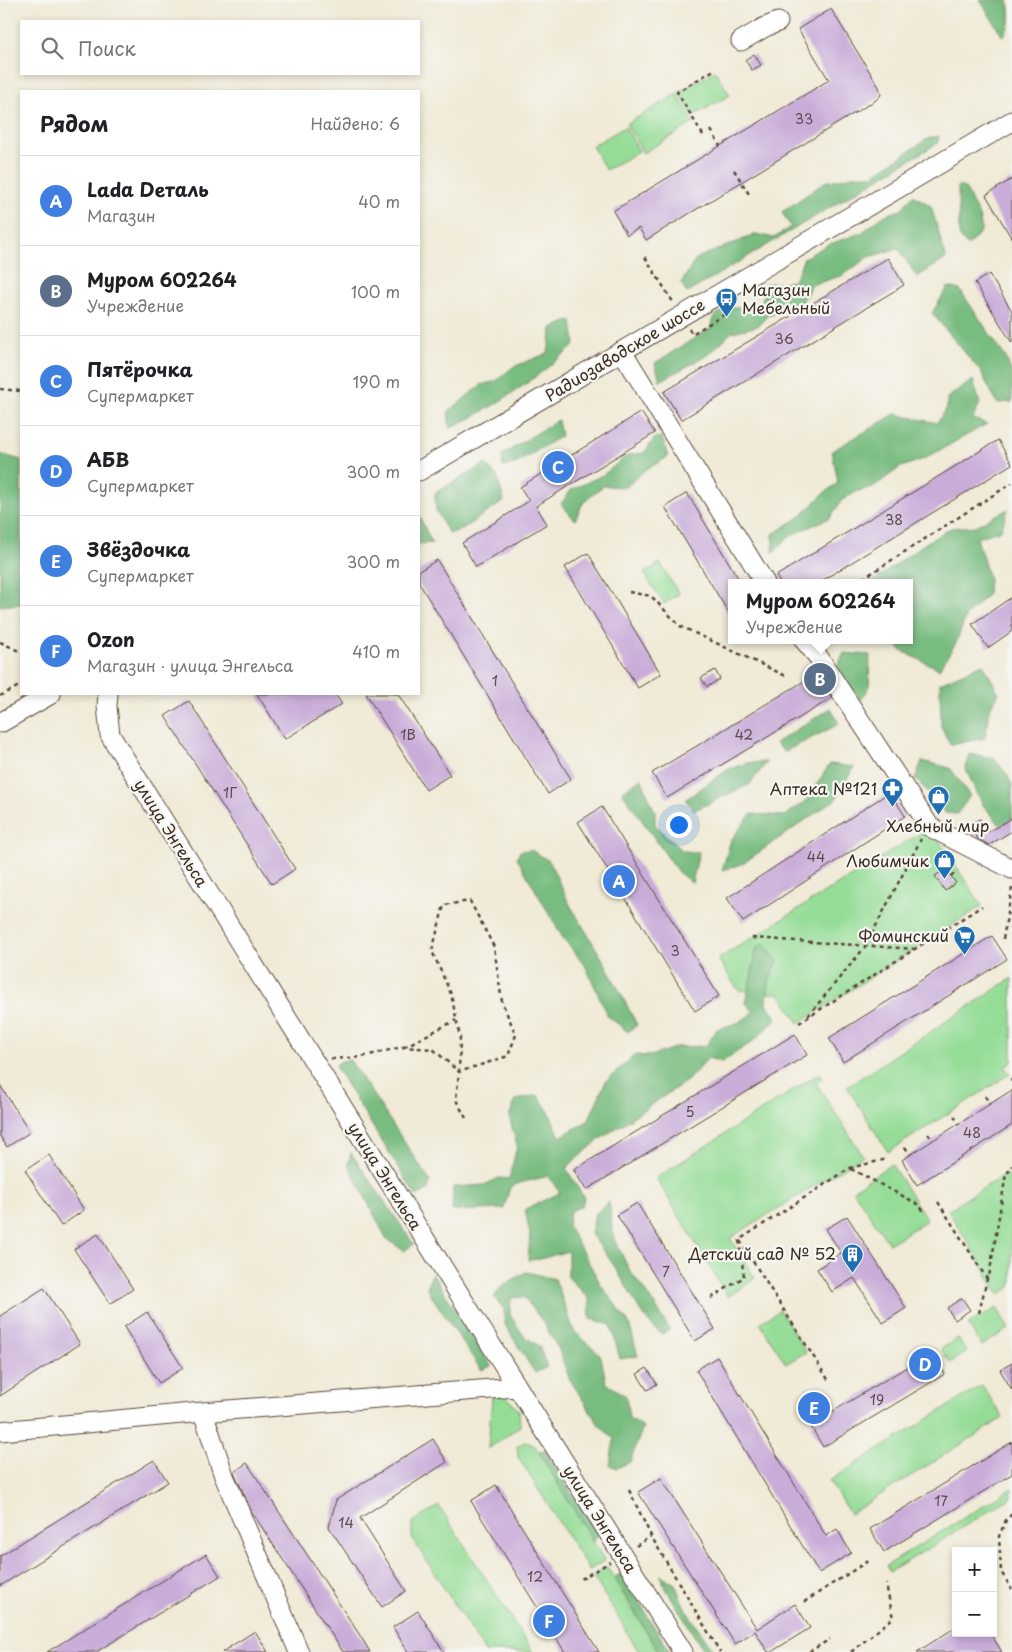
<!DOCTYPE html>
<html lang="ru">
<head>
<meta charset="utf-8">
<style>
	:root { --surface:#fff; --page:#f2f2f2; --text:#202124; --muted:#757577; --line:#e0e0e0; --accent:#7c3aed }
	body { margin:0; font-family:"Playpen Sans",sans-serif; background:var(--page); color:var(--text) }
	.controls { position:absolute; right:15px; bottom:15px; display:grid; overflow:hidden; border-radius:0px; box-shadow:0 2px 8px #0003 }
	.controls button { width:45px; height:45px; display:grid; place-items:center; padding:0; border:0; border-bottom:1px solid var(--line); background:var(--surface); color:var(--text); font:25px sans-serif }
	.you { position:absolute; left:678px; top:824px; width:18px; height:18px; margin:-12px; border:4px solid #fff; border-radius:50%; background:#1a73e8; box-shadow:0 0 0 8px #1a73e833 }
	.badge { display:grid; place-items:center; width:32px; height:32px; border-radius:50%; background:var(--accent); color:#fff; font-size:16px; font-weight:700 }
	.pin { position:absolute; translate:-50% -50%; border:2px solid #fff; box-shadow:0 1px 5px #0006 }
	.popup { position:absolute; left:728px; top:579px; width:185px; height:65px; box-sizing:border-box; display:grid; place-content:center; border-radius:0px; background:var(--surface); filter:drop-shadow(0 1px 4px #0005); font-size:16px; white-space:nowrap; color:var(--muted) }
	.popup b { font-size:19px; color:var(--text) }
	.popup::after { content:''; position:absolute; left:50%; top:100%; margin-left:-10px; border:10px solid transparent; border-top-color:var(--surface) }
	.list { margin:0; padding:0; list-style:none }
	h2 { display:flex; justify-content:space-between; align-items:center; height:65px; margin:0; padding:0 20px; font-size:21px }
	h2 small { font-size:16px; font-weight:400; color:var(--muted) }
	.list li { display:grid; grid-template-columns:32px 1fr auto; gap:15px; align-items:center; box-sizing:border-box; height:90px; padding:0 20px; border-top:1px solid var(--line) }
	.list b { display:block; font-size:19px; white-space:nowrap }
	.list p { margin:0; font-size:16px; white-space:nowrap; color:var(--muted) }
	.list em { font-size:16px; font-style:normal; color:var(--muted) }
	.icon { flex:none; width:28px; height:28px; fill:none; stroke:currentColor; stroke-width:2; stroke-linecap:round; stroke-linejoin:round }
	.map { position:relative; flex:none; width:1012px; height:1652px; overflow:hidden }
	.search { position:absolute; background:var(--surface); box-shadow:0 2px 8px #0003; left:20px; top:20px; width:400px; height:55px; display:flex; align-items:center; gap:12px; box-sizing:border-box; padding:0 18px; border-radius:0px; color:var(--muted); font-size:19px }
	.panel { position:absolute; background:var(--surface); box-shadow:0 2px 8px #0003; left:20px; top:90px; width:400px; height:605px; border-radius:0px }
	.map>svg:first-child { display:block }
</style>
</head>
<body>
<div class="map">
<svg width="1012" height="1652" viewBox="0 0 1012 1652">
	<rect width="100%" height="100%" fill="#f6f6f2"/>
	<filter id="ink" filterUnits="userSpaceOnUse"><feTurbulence type="fractalNoise" baseFrequency=".02" numOctaves="2"/><feDisplacementMap in="SourceGraphic" scale="10" xChannelSelector="R" yChannelSelector="G"/><feConvolveMatrix kernelMatrix="1 2 1 2 8 2 1 2 1" color-interpolation-filters="sRGB"/></filter>
	<filter id="wash" filterUnits="userSpaceOnUse"><feTurbulence type="fractalNoise" baseFrequency=".0096" numOctaves="4" result="noise"/><feDisplacementMap in="SourceGraphic" scale="20" xChannelSelector="R" yChannelSelector="G"/><feGaussianBlur stdDeviation="1.12" result="paint"/><feColorMatrix in="noise" values="0 0 0 0 0 0 0 0 0 0 0 0 0 0 0 0 0 1.4 0 .05"/><feComposite in="paint" operator="in"/></filter>
	<g filter="url(#wash)">
		<rect width="100%" height="100%" fill="#f0ead6"/>
		<!-- green -->
		<path fill="#95dd97" stroke="#68845a" d="M715,71L730,95L693,116L679,92Z
			M677,94L694,123L643,153L626,124Z
			M625,127L639,151L606,170L592,146Z
			M660,563L679,594L664,604L644,573Z
			M930,827L982,906L799,1023L780,994L738,990L718,959Z
			M1012,978V1062L1005,1067L1010,1074L888,1152L847,1087Z
			M820,1073L823,1078L816,1083L863,1156L730,1238L755,1278L728,1297L656,1178Z
			M891,1164L927,1220L889,1244L853,1190Z
			M1006,1174L1012,1184V1286L999,1294L948,1210Z
			M997,1308L1009,1329L981,1346L968,1324Z
			M780,1310L806,1352L786,1364L760,1323Z
			M958,1338L967,1352L950,1363L941,1349Z
			M982,1385L1003,1418L850,1514L829,1481Z
			M506,1396L519,1411L520,1426L488,1449L492,1397Z
			M525,1442L535,1446L605,1561L589,1570L518,1457L517,1446Z
			M1012,1488V1497L890,1572L886,1566Z
			M439,1506L533,1652H485L412,1538V1522Z
			M607,1567L659,1652H639L593,1576Z"/>
		<!-- forest -->
		<path fill="#78bc80" stroke="#5a734f" d="M980,0H1008C1012,15 1011,24 1003,37Z
			M939,136L938,143L687,293L681,283L697,258L757,234L774,238L791,227L782,212L825,182L858,175H873L927,139Z
			M958,186L965,188L979,216L982,230L968,246L959,236Z
			M913,195L931,206L946,258L944,260L917,277L898,248L869,257L841,276L811,285L801,305L768,315L758,326L732,332L708,355L660,381L655,363L711,328L715,315L729,308L757,307L762,302L766,284L794,281L804,258L827,245L861,233L885,215L901,210Z
			M948,287L960,290L1006,358L1012,374V402L997,403L981,372L932,313Z
			M572,320L575,345C536,378 497,407 450,428L448,412L481,385L496,381L513,367L548,353L552,328Z
			M973,380L980,403L973,419L987,424L924,459L901,467L873,487L858,491L842,500L830,518L791,535L773,553V534L801,516L824,493L838,483L832,451L895,414L937,423L947,408V398Z
			M558,420L561,436L517,463L503,467L502,455Z
			M662,437L668,457L645,470L626,487L603,486L583,503L575,520L561,504L571,490L603,475L628,455L644,453L655,438Z
			M0,454L21,460V604L0,606Z
			M485,464L497,476L504,501L462,529L449,534L436,510L435,493Z
			M1008,509L1001,530L977,538L989,579L988,594L966,616L956,643L939,669L900,650L894,640H909V583H871L924,544L951,528L975,526Z
			M419,515L432,543L419,544Z
			M844,653L870,655L869,688L861,700L837,667Z
			M983,664L999,693L989,710L985,738L950,745L941,726L940,683Z
			M831,708L839,724L784,752L775,743Z
			M969,754L994,758L1008,776L1012,785V819L1001,826L983,805L965,768Z
			M922,761L950,768L970,796L957,814L945,813L928,792L915,779Z
			M767,762L750,784L695,810L685,800L727,770L746,763Z
			M830,764L854,767L836,799L742,864L722,870L731,840L751,814L784,816L805,802Z
			M641,778L655,812V825L683,851L699,852L692,883L678,872L622,792Z
			M531,850L549,861L570,905L606,965L637,1025L628,1032L608,1016L585,965L563,938L517,858L520,851Z
			M764,944L778,961L769,981L767,1004L777,1019L752,1042L722,1062L708,1058L688,1080L600,1139L566,1168L584,1198L582,1206L570,1211L568,1226L603,1288L629,1323L638,1356L620,1359L611,1325L590,1319L589,1299L568,1277V1251L540,1259L528,1260L530,1235L525,1209L560,1193L548,1176L520,1183L510,1187L504,1209L452,1211L453,1187L484,1185L499,1178L509,1179L517,1146L509,1116L516,1100L538,1095L549,1112L560,1137L588,1121L606,1081L635,1055L651,1056L677,1047L706,1046L717,1029L740,1022L754,1012L746,1003L757,947Z
			M350,1060L430,1181L428,1190L416,1196L335,1066L341,1061Z
			M351,1153L414,1244L404,1251L386,1238L348,1164Z
			M609,1202L614,1239L630,1271L653,1302L670,1330L662,1334C641,1321 625,1280 610,1260C604,1251 597,1243 591,1234L595,1214Z
			M526,1272L555,1279L574,1331L601,1356L606,1383L626,1396L629,1418L643,1427L630,1462L617,1468L610,1465L614,1439L599,1425L569,1378L559,1350L543,1322L524,1297L511,1298L510,1315L524,1336L539,1346L547,1367L535,1373L505,1325L504,1309L494,1297L503,1285Z
			M432,1273L491,1366L481,1370L427,1289Z
			M545,1451L598,1535L593,1542L539,1452Z
			M621,1573L670,1652H659L614,1578Z
			M661,1575L675,1584L686,1610L714,1652H704L662,1582Z"/>
		<g id="blocks">
			<!-- building -->
			<path fill="#c9add9" d="M831,9L879,87L881,95L876,100L646,240L639,228L627,235L613,211L829,80L798,29Z
				M754,54L761,65L752,70L745,60Z
				M1012,179V239L986,195Z
				M888,258L904,285L681,420L664,392Z
				M989,274L1012,311V343L975,283Z
				M641,412L655,433L536,506L547,524L476,567L462,543L529,501L520,487Z
				M998,440L1012,464L818,583H780L776,576Z
				M687,493L741,583H731V617L665,507Z
				M588,553L661,674L638,688L565,567Z
				M437,560L571,779L548,794L419,583V571Z
				M1012,597V631L988,648L972,624Z
				M715,670L720,679L707,687L701,678Z
				M816,674L832,698L667,798L652,773Z
				M257,694H335L342,704L285,739Z
				M366,694H398L450,775L426,790Z
				M189,701L295,869L272,884L165,716Z
				M890,792L905,816L743,922L727,898Z
				M602,807L719,996L695,1011L578,822Z
				M1012,818V831L989,845L977,838L969,825L980,819L988,832Z
				M946,869L956,883L945,891L935,876Z
				M992,936L1007,959L843,1062L829,1038Z
				M795,1034L807,1055L586,1190L574,1170Z
				M0,1085L30,1132L7,1147L0,1136Z
				M1012,1090V1125L917,1185L902,1160Z
				M49,1155L84,1210L61,1226L25,1170Z
				M637,1203L715,1329L695,1341L617,1215Z
				M847,1216L906,1308L883,1323L854,1278L832,1292L817,1269L841,1253L826,1229Z
				M98,1234L133,1289L110,1304L74,1249Z
				M44,1288L80,1344L0,1396V1316Z
				M962,1298L970,1310L955,1320L947,1308Z
				M147,1312L183,1368L159,1383L124,1327Z
				M932,1352L945,1374L823,1447L810,1425Z
				M717,1357L826,1536L837,1529L851,1553L819,1573L696,1370Z
				M1012,1363V1390L1000,1370Z
				M647,1368L657,1384L647,1390L637,1374Z
				M433,1439L447,1462L360,1518L406,1591L382,1607L329,1527L336,1500Z
				M1012,1442V1474L884,1552L870,1529Z
				M154,1460L168,1482L0,1586V1556Z
				M247,1463L361,1637L370,1652H343L252,1512L234,1472Z
				M661,1478L757,1629L795,1604L810,1628L771,1652H768L755,1631L735,1644L638,1492Z
				M496,1485L599,1652H565L471,1501Z
				M206,1554L220,1576L96,1652H47Z
				M418,1611L444,1652H408L393,1627Z
				M956,1627V1633H990L1002,1652H917Z
				M255,1631L268,1652H222Z"/>
		</g>
	</g>
	<g filter="url(#ink)">
		<use href="#blocks" fill-opacity="0" stroke="#56473a" stroke-width="1"/>
		<g fill="none" stroke-linecap="round" stroke-linejoin="round">
			<defs>
				<path id="minor" d="M741,41L765,27L778,22
					M622,351L765,583
					M419,471L1012,121
					M804,640L819,658L930,827L1012,869
					M108,694L107,706L110,735L683,1652
					M0,723L51,694
					M203,1412L224,1476L299,1652
					M0,1431L203,1412L517,1387"/>
			</defs>
			<!-- minor casing -->
			<use href="#minor" stroke="#56473a" stroke-width="21"/>
			<!-- path -->
			<path stroke="#56473a" stroke-width="2.5" stroke-dasharray="4 4" stroke-linecap="butt" d="M711,130L720,146
				M703,135L677,92L714,70
				M734,170L749,194
				M645,257L673,302
				M689,329L692,334L727,313
				M0,389L21,391
				M856,583L1012,483
				M629,592L651,596L680,626L786,676
				M0,642L21,652
				M0,696L21,685
				M951,876L958,871
				M752,938L915,949
				M1003,939L1012,888
				M808,1016L865,947L921,839
				M799,1023L982,906
				M404,1047L456,1020
				M331,1059L361,1057L402,1047L433,1049L459,1072L508,1056L516,1035L502,1002L494,947L470,901L444,905L432,951L451,994L460,1037L459,1072L456,1100L466,1118
				M1011,1079L1012,1081
				M985,1096L990,1104
				M954,1116L959,1124
				M928,1133L932,1140
				M905,1147L910,1154
				M851,1169L916,1203L924,1211
				M938,1202L987,1279
				M740,1241L829,1381
				M711,1298L744,1277L739,1240L850,1168L887,1159
				M979,1313L987,1279L989,1277L1006,1174L1012,1168V1165
				M629,1490L651,1536L720,1652
				M1012,1514L1006,1520L999,1536L1001,1572L1012,1589
				M636,1546L651,1536
				M581,1579L610,1562
				M804,1602L871,1559
				M809,1652L830,1639
				M851,1652L893,1618L886,1584"/>
			<!-- minor -->
			<use href="#minor" stroke="#fff" stroke-width="19"/>
		</g>
	</g>
	<!-- icons -->
	<defs>
		<symbol id="bus-pin" viewBox="-11 -11 22 30"><path d="M0 17L-7.5 6A9.5 9.5 0 1 1 7.5 6Z" fill="#1f6fb2" stroke="#f6f6f2"/><path d="M-5-6H5V4H4V6H2V4H-2V6H-4V4H-5ZM-3.5-4V0h7V-4ZM-3.5 1.2v1.5H-2V1.2ZM2 1.2v1.5H3.5V1.2Z" fill="#fff"/></symbol>
		<symbol id="pharmacy-pin" viewBox="-11 -11 22 30"><path d="M0 17L-7.5 6A9.5 9.5 0 1 1 7.5 6Z" fill="#1f6fb2" stroke="#f6f6f2"/><path d="M-2-6h4v4h4v4h-4v4h-4v-4h-4v-4h4Z" fill="#fff"/></symbol>
		<symbol id="shop-pin" viewBox="-11 -11 22 30"><path d="M0 17L-7.5 6A9.5 9.5 0 1 1 7.5 6Z" fill="#1f6fb2" stroke="#f6f6f2"/><path d="M-5-2.5h2.3a2.7 3.5 0 0 1 5.4 0H5L5.5 6h-11ZM-1.5-2.5h3a1.5 2.3 0 0 0-3 0Z" fill="#fff"/></symbol>
		<symbol id="supermarket-pin" viewBox="-11 -11 22 30"><path d="M0 17L-7.5 6A9.5 9.5 0 1 1 7.5 6Z" fill="#1f6fb2" stroke="#f6f6f2"/><path d="M-6-5.5h2.5l.6 2H6L4.5 2H-2.5L-4.4-4H-6ZM-1.5 3.2a1.3 1.3 0 1 0 .1 0ZM3 3.2a1.3 1.3 0 1 0 .1 0Z" fill="#fff"/></symbol>
		<symbol id="building-pin" viewBox="-11 -11 22 30"><path d="M0 17L-7.5 6A9.5 9.5 0 1 1 7.5 6Z" fill="#1f6fb2" stroke="#f6f6f2"/><path d="M-4-6H4V6H1V3H-1V6H-4ZM-2.5-4.3h1.7v1.8h-1.7ZM.8-4.3h1.7v1.8H.8ZM-2.5-1h1.7V.8h-1.7ZM.8-1h1.7V.8H.8Z" fill="#fff"/></symbol>
	</defs>
	<g fill-rule="evenodd">
		<use href="#bus-pin" x="714" y="286" width="25" height="34"/>
		<use href="#pharmacy-pin" x="880" y="776" width="25" height="34"/>
		<use href="#shop-pin" x="926" y="784" width="25" height="34"/>
		<use href="#shop-pin" x="932" y="848" width="25" height="34"/>
		<use href="#supermarket-pin" x="952" y="924" width="25" height="34"/>
		<use href="#building-pin" x="840" y="1242" width="25" height="34"/>
	</g>
	<g text-anchor="middle" stroke-width="4.5" stroke-linejoin="round" paint-order="stroke">
		<!-- number labels -->
		<g font-size="14" fill="#5e4b4d">
			<text x="804" y="124">33</text>
			<text x="784" y="344">36</text>
			<text x="894" y="525">38</text>
			<text x="495" y="686">1</text>
			<text x="408" y="740">1В</text>
			<text x="744" y="740">42</text>
			<text x="230" y="798">1Г</text>
			<text x="816" y="862">44</text>
			<text x="675" y="956">3</text>
			<text x="690" y="1117">5</text>
			<text x="972" y="1138">48</text>
			<text x="666" y="1277">7</text>
			<text x="877" y="1405">19</text>
			<text x="941" y="1506">17</text>
			<text x="346" y="1528">14</text>
			<text x="535" y="1582">12</text>
		</g>
		<!-- poi labels -->
		<g font-size="16" fill="#3b2a1e" stroke="#f6f6f2" text-anchor="end">
			<text x="742" y="296" text-anchor="start">Магазин<tspan x="742" dy="18">Мебельный</tspan></text>
			<text x="877" y="795">Аптека №121</text>
			<text x="938" y="832" text-anchor="middle">Хлебный мир</text>
			<text x="929" y="867">Любимчик</text>
			<text x="949" y="942">Фоминский</text>
			<text x="836" y="1260">Детский сад № 52</text>
		</g>
		<!-- street labels -->
		<g font-size="16" fill="#3b2a1e" stroke="#f6f6f2">
			<text transform="translate(625 350) rotate(-31)" y="6">Радиозаводское шоссе</text>
			<text transform="translate(171 833) rotate(58)" y="6">улица Энгельса</text>
			<text transform="translate(385 1176) rotate(58)" y="6">улица Энгельса</text>
			<text transform="translate(600 1519) rotate(58)" y="6">улица Энгельса</text>
		</g>
	</g>
</svg>
<div class="controls">
<button>+</button>
<button>−</button>
</div>
<div class="you"></div>
<div class="pin badge" style="left:619px;top:881px;background:#3f7fe0">A</div>
<div class="pin badge" style="left:820px;top:679px;background:#5c6f8a">B</div>
<div class="popup"><b>Муром 602264</b>Учреждение</div>
<div class="pin badge" style="left:558px;top:467px;background:#3f7fe0">C</div>
<div class="pin badge" style="left:925px;top:1364px;background:#3f7fe0">D</div>
<div class="pin badge" style="left:814px;top:1408px;background:#3f7fe0">E</div>
<div class="pin badge" style="left:549px;top:1621px;background:#3f7fe0">F</div>
<div class="search"><svg class="icon" aria-label="search" viewBox="0 0 24 24"><circle cx="10" cy="10" r="6"/><path d="M15 15l6 6"/></svg>Поиск</div>
<section class="panel">
<h2>Рядом<small>Найдено: 6</small></h2>
<ul class="list">
<li><span class="badge" style="background:#3f7fe0">A</span><div><b>Lada Dеталь</b><p>Магазин</p></div><em>40 m</em></li>
<li><span class="badge" style="background:#5c6f8a">B</span><div><b>Муром 602264</b><p>Учреждение</p></div><em>100 m</em></li>
<li><span class="badge" style="background:#3f7fe0">C</span><div><b>Пятёрочка</b><p>Супермаркет</p></div><em>190 m</em></li>
<li><span class="badge" style="background:#3f7fe0">D</span><div><b>АБВ</b><p>Супермаркет</p></div><em>300 m</em></li>
<li><span class="badge" style="background:#3f7fe0">E</span><div><b>Звёздочка</b><p>Супермаркет</p></div><em>300 m</em></li>
<li><span class="badge" style="background:#3f7fe0">F</span><div><b>Ozon</b><p>Магазин · улица Энгельса</p></div><em>410 m</em></li>
</ul>
</section>
</div>
</body>
</html>
